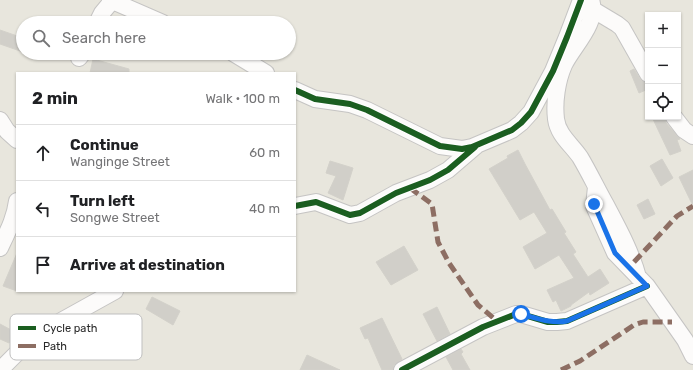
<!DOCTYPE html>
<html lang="en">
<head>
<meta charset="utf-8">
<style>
	:root { --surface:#fff; --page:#f6f6f6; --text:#202124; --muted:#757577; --line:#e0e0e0 }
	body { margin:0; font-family:Rubik,sans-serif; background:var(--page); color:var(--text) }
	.controls { position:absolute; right:12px; top:12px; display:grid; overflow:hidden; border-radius:0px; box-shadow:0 1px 3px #0004 }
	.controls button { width:36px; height:36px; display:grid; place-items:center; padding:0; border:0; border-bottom:1px solid var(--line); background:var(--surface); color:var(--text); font:20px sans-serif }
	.stop { position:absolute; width:12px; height:12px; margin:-9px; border:3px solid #1a73e8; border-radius:50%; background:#fff }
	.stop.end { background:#1a73e8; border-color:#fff; box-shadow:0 1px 4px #0008 }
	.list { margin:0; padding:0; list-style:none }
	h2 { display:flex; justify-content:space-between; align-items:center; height:52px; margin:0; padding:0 16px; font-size:17px }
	h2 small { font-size:13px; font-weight:400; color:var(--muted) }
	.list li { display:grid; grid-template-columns:26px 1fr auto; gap:12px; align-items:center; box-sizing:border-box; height:56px; padding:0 16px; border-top:1px solid var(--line) }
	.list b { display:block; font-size:15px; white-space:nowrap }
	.list p { margin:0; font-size:13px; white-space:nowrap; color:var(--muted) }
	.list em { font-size:13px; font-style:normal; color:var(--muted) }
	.icon { flex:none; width:22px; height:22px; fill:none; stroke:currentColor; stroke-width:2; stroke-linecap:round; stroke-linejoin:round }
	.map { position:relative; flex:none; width:693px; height:370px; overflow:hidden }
	.search { position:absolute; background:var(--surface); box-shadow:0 1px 3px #0004; left:16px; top:16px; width:280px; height:44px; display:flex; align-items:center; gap:10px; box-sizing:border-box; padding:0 14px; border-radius:22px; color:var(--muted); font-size:15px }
	.panel { position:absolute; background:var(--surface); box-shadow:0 1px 3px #0004; left:16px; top:72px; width:280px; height:220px; border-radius:0px }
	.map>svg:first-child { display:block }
</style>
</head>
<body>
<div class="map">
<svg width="693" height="370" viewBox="0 0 693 370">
	<rect width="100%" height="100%" fill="#e8e6dd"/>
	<!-- building -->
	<path fill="#d1cfc9" stroke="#d3d1ca" d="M0,30L23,38V52L0,44Z
		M93,59L129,69V73H90Z
		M634,69L640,79L644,82L648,83V89L639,93L630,71Z
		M652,117H665L666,123L680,139L677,140L681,151L670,155Z
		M518,150L525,164L550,210L552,209L566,232L564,233L576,252L573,254L588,277L600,269L609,283L590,295L589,292L571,305V306L561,311L556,300L553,302L547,290L574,278L559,255L535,269L523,247L547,233L534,212L520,220L489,169L508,158L507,156Z
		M662,159L673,178L661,186L650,166Z
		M330,161L353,168L343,200L328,193L336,176L326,173Z
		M693,170V206L679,177Z
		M648,199L655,214L644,219L637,205Z
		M404,246L418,270L391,285L376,262Z
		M17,253V291L3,286Z
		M152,297L180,311L173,325L146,309Z
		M437,307L450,334L437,341L423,314Z
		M382,318L402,359L394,365L393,370H382L368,338L365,339L360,328Z
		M0,324L15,332L9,343L0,339Z
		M461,349L463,352L461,354L470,370H453L446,357Z
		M307,355L340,370H300Z"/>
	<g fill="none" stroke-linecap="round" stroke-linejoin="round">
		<defs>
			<path id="street" d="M110,0L163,23
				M591,0C599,23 573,46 564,65C557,81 554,102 556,119C558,135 571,144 580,157C589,172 597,189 606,205C618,228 631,251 638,277
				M592,9L617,24L622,28L648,74
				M97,23L102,13L112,1
				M233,53L266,73
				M79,58L83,53
				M295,90L315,99L350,104L367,110L440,146L462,149L472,147L512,130L521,123L531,112L553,71L567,37L581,0
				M674,117L684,130L693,136
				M0,120L7,131L17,140
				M596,187L594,206L615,253L647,286L685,340L693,356
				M295,206L316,202L350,215L360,213L396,193L430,180L448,170L476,146
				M0,248C7,233 15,218 17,201
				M0,370L23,347L43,331L115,291
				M402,370L483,327L516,314H521L548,322H557L567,321L647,286"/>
		</defs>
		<!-- street casing -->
		<use href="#street" stroke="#c5c4c3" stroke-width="18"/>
		<!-- street -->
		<use href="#street" stroke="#fcfbfa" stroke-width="16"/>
		<!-- quiet -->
		<path stroke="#8d6e63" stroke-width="5" stroke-dasharray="10 5" stroke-linecap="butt" d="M410,188L432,204L438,242L449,263L478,305L497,321
			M634,262L677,216L693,206
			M561,370L580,361L634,325L643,322H672"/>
		<defs>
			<path id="cycleway" d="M295,90L315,99L350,104L367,110L440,146L462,149L472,147L512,130L521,123L531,112L553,71L567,37L581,0
				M295,206L316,202L350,215L360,213L396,193L430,180L448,170L475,147
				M402,370L483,327L516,314H521L548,322H557L567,321L647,286"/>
		</defs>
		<!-- cycleway casing -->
		<use href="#cycleway" stroke="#fff" stroke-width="8"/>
		<!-- cycleway -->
		<use href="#cycleway" stroke="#1b5e20" stroke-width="6"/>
	</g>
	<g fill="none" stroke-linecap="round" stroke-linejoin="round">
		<!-- route -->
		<path stroke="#1a73e8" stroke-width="5" d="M521,314C537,318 550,324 567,321L647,286L615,253L594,204"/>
	</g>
	<!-- legend -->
	<rect x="10" y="314" width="132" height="46" rx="6" fill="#fff" stroke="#bfbfbf" stroke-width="1"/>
	<rect x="18" y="326" width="18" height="4" fill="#1b5e20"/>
	<rect x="18" y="344" width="18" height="4" fill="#8d6e63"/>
	<g font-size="11" fill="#292929">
		<text x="43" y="332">Cycle path</text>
		<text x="43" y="350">Path</text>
	</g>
</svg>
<div class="controls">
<button>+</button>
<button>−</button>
<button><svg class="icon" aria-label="locate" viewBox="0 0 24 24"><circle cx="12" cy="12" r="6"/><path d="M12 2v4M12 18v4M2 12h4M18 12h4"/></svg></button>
</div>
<div class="stop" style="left:521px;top:314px"></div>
<div class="stop end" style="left:594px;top:204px"></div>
<div class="search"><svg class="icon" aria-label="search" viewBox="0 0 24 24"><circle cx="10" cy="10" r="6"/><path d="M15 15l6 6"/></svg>Search here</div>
<section class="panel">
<h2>2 min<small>Walk · 100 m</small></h2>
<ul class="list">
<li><svg class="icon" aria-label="ahead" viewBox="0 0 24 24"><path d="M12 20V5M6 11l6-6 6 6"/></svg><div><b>Continue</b><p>Wanginge Street</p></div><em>60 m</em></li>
<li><svg class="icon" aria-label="left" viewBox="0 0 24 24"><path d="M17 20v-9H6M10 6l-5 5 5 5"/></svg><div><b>Turn left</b><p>Songwe Street</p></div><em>40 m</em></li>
<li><svg class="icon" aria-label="arrive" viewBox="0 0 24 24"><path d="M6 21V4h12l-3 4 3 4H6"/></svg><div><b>Arrive at destination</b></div></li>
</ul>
</section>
</div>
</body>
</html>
